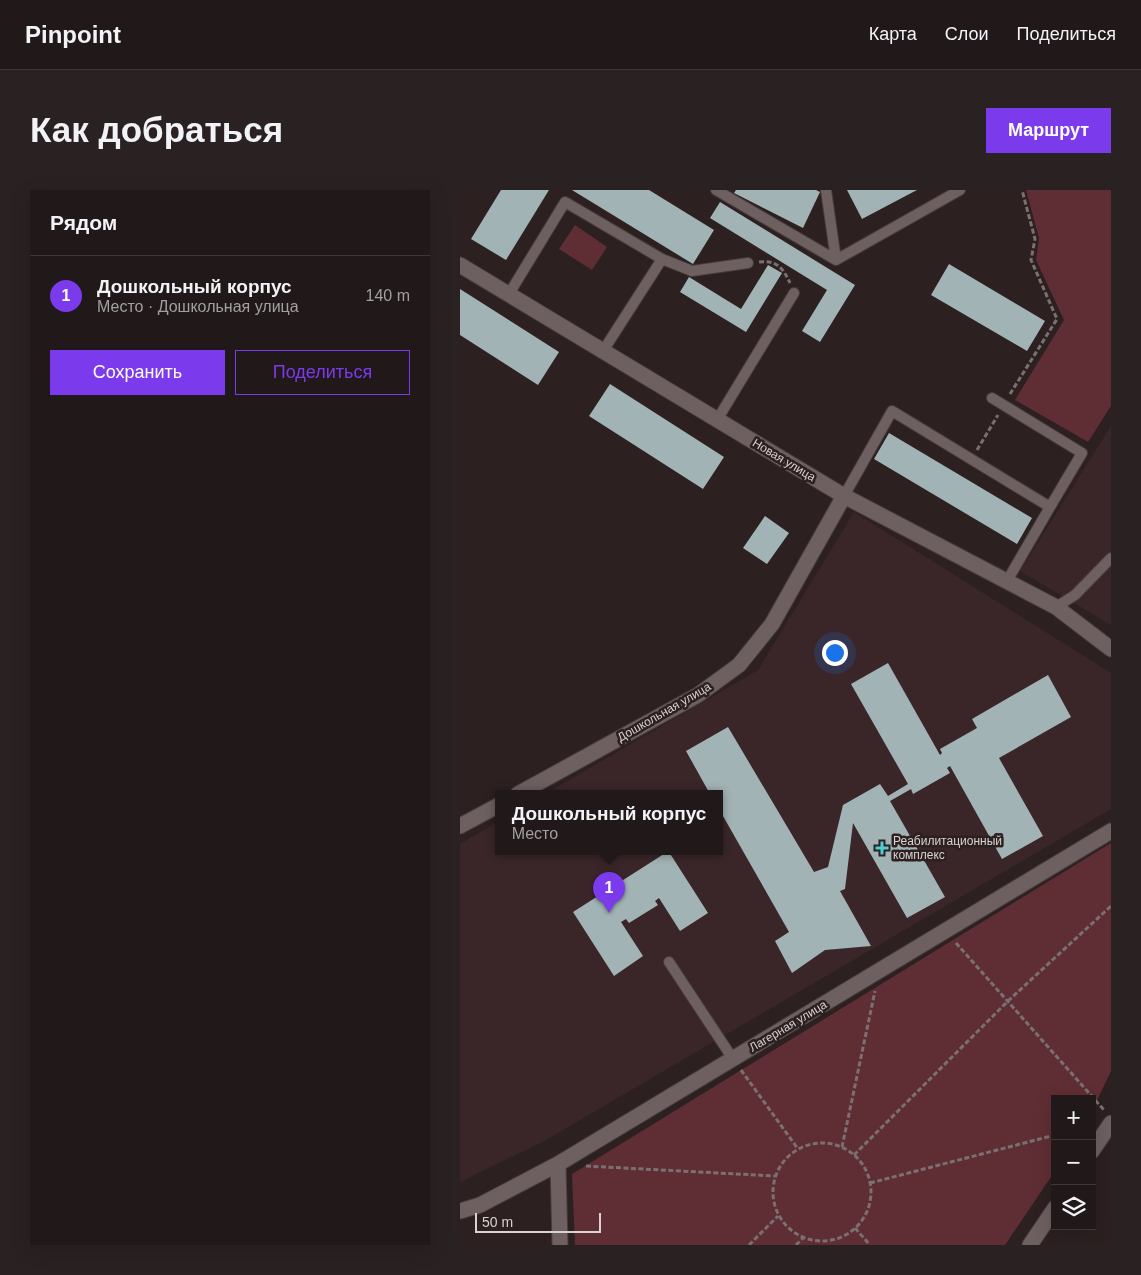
<!DOCTYPE html>
<html lang="ru">
<head>
<meta charset="utf-8">
<style>
	:root { --surface:#211819; --page:#292122; --text:#f1f3f6; --muted:#a2a0a2; --line:#3e3738; --accent:#7c3aed }
	body { margin:0; font-family:Arial,sans-serif; background:var(--page); color:var(--text) }
	.controls { position:absolute; right:15px; bottom:15px; display:grid; overflow:hidden; border-radius:0px; box-shadow:0 5px 20px #0002 }
	.controls button { width:45px; height:45px; display:grid; place-items:center; padding:0; border:0; border-bottom:1px solid var(--line); background:var(--surface); color:var(--text); font:25px sans-serif }
	.scale { position:absolute; left:15px; bottom:12px; width:126px; box-sizing:border-box; padding-left:5px; border:2px solid #dad2d2; border-top:0; font-size:14px; line-height:18px; white-space:nowrap; color:#dad2d2; -webkit-text-stroke:4px #2c2021; paint-order:stroke }
	.you { position:absolute; left:374px; top:462px; width:18px; height:18px; margin:-12px; border:4px solid #fff; border-radius:50%; background:#1a73e8; box-shadow:0 0 0 8px #1a73e833 }
	.badge { display:grid; place-items:center; width:32px; height:32px; border-radius:50%; background:var(--accent); color:#fff; font-size:16px; font-weight:700 }
	.pin { position:absolute; translate:-50% -41px; filter:drop-shadow(0 1px 2px #0008) }
	.pin::after { content:''; position:absolute; top:26px; width:18px; height:15px; background:inherit; clip-path:polygon(0 0,100% 0,50% 100%) }
	.popup { position:absolute; left:35px; top:600px; width:228px; height:65px; box-sizing:border-box; display:grid; place-content:center; border-radius:0px; background:var(--surface); filter:drop-shadow(0 1px 4px #0005); font-size:16px; white-space:nowrap; color:var(--muted) }
	.popup b { font-size:19px; color:var(--text) }
	.popup::after { content:''; position:absolute; left:50%; top:100%; margin-left:-10px; border:10px solid transparent; border-top-color:var(--surface) }
	.list { margin:0; padding:0; list-style:none }
	h2 { display:flex; justify-content:space-between; align-items:center; height:65px; margin:0; padding:0 20px; font-size:21px }
	h2 small { font-size:16px; font-weight:400; color:var(--muted) }
	.list li { display:grid; grid-template-columns:32px 1fr auto; gap:15px; align-items:center; box-sizing:border-box; height:80px; padding:0 20px; border-top:1px solid var(--line) }
	.list b { display:block; font-size:19px; white-space:nowrap }
	.list p { margin:0; font-size:16px; white-space:nowrap; color:var(--muted) }
	.list em { font-size:16px; font-style:normal; color:var(--muted) }
	.actions { display:flex; gap:10px; padding:15px 20px }
	.actions a { flex:1; padding:11px 0; border:1px solid var(--accent); border-radius:0px; text-align:center; font-size:18px; color:var(--accent) }
	.actions .main { background:var(--accent); color:#fff }
	.icon { flex:none; width:28px; height:28px; fill:none; stroke:currentColor; stroke-width:2; stroke-linecap:round; stroke-linejoin:round }
	.map { position:relative; flex:none; width:651px; height:1055px; overflow:hidden; border-radius:0px }
	header { display:flex; align-items:center; gap:30px; box-sizing:border-box; height:70px; padding:0 25px; background:var(--surface); border-bottom:1px solid var(--line) }
	header strong { font-size:24px }
	nav { display:flex; gap:28px; margin-inline-start:auto; font-size:18px }
	.intro { display:flex; align-items:center; justify-content:space-between; box-sizing:border-box; height:120px; padding:0 30px }
	h1 { margin:0; font-size:35px }
	.button { padding:12px 22px; border-radius:0px; background:var(--accent); color:#fff; font-size:18px; font-weight:700 }
	main { display:flex; gap:30px; padding:0 30px }
	aside { flex:1; background:var(--surface); border-radius:0px; box-shadow:0 5px 20px #0002 }
	.map>svg:first-child { display:block }
</style>
</head>
<body>
<header>
<strong>Pinpoint</strong>
<nav><a>Карта</a><a>Слои</a><a>Поделиться</a></nav>
</header>
<div class="intro"><h1>Как добраться</h1><a class="button">Маршрут</a></div>
<main>
<aside>
<h2>Рядом<small></small></h2>
<ul class="list">
<li><span class="badge">1</span><div><b>Дошкольный корпус</b><p>Место · Дошкольная улица</p></div><em>140 m</em></li>
</ul>
<div class="actions"><a class="main">Сохранить</a><a>Поделиться</a></div>
</aside>
<div class="map">
<svg width="651" height="1055" viewBox="0 0 651 1055">
	<rect width="100%" height="100%" fill="#2c2021"/>
	<!-- built -->
	<path fill="#3a2628" d="M651,236V435L560,381Z
		M394,322L651,483V619L86,950L0,992V654L39,631V662H259V604H85L298,480Z"/>
	<!-- green -->
	<path fill="#5f2e34" d="M566,0H651V216L628,252L555,210L604,130L576,70L579,48Z
		M115,35L147,57L132,80L99,59Z
		M651,653V881L632,921V909H595V981L545,1055H115L112,984Z"/>
	<!-- building -->
	<path fill="#a2b3b5" d="M41,0H89L46,70L11,49Z
		M112,0H189L254,40L233,74Z
		M276,0H356L360,2L343,38L274,3Z
		M387,0H457L402,29Z
		M260,12L395,95L360,152L342,141L367,100L250,28Z
		M489,74L585,131L567,161L471,105Z
		M308,75L322,83L286,142L220,102L229,87L281,119Z
		M0,99L99,162L78,195L0,145Z
		M150,194L264,267L243,299L129,226Z
		M429,243L572,328L557,354L414,269Z
		M305,326L329,343L307,374L283,358Z
		M428,473L480,565L482,563L480,559L517,538L512,529L588,485L611,527L539,568L583,646L542,669L490,576L487,578L490,583L453,604L451,599L430,611L485,707L447,728L393,633L385,699L380,701L411,756L365,760L332,783L315,751L329,742L259,619V604H250L226,561L268,537L354,682L368,677L383,615L420,594L428,606L448,594L391,494Z
		M207,662H209L248,723L220,741L199,708L195,711L198,715L169,733L166,729L161,732L183,766L154,786L113,722Z"/>
	<g fill="none" stroke-linecap="round" stroke-linejoin="round">
		<defs>
			<path id="service" d="M256,0L376,70L500,0
				M366,0L376,70
				M202,69L232,81L288,73
				M49,104L105,12L202,69L143,161
				M532,208L622,263L590,317
				M257,230L334,103
				M384,306L432,221L590,317L547,391
				M596,417L615,405L651,368
				M209,772L273,869"/>
			<path id="minor" d="M0,75L384,306L596,417L651,459
				M58,604L238,505L279,475L312,434L384,306
				M0,636L39,615
				M632,961L651,933
				M98,974L100,1055
				M0,1021L20,1015L98,974L651,641
				M570,1055L595,1018"/>
		</defs>
		<!-- service casing -->
		<use href="#service" stroke="#473d3e" stroke-width="12"/>
		<!-- minor casing -->
		<use href="#minor" stroke="#473d3e" stroke-width="17"/>
		<!-- path -->
		<path stroke="#7b7071" stroke-width="3" stroke-dasharray="5 2.5" stroke-linecap="butt" d="M299,72C317,70 323,78 330,93
			M550,204L597,129L571,70L575,49L562,0
			M517,260L538,225
			M496,753L644,920
			M281,880L338,959
			M313 1002a49 49 0 1 1 98 0a49 49 0 1 1-98 0Z
			M382,957L415,801
			M394,965L548,811L651,716
			M126,976L315,986
			M410,993L595,945
			M395,1038L410,1055
			M289,1055L318,1026
			M336,1055L343,1048"/>
		<!-- service -->
		<use href="#service" stroke="#6e5f60" stroke-width="10"/>
		<!-- minor -->
		<use href="#minor" stroke="#6e5f60" stroke-width="15"/>
	</g>
	<!-- markers -->
	<path fill="#51ccd5" stroke="#2c2021" stroke-width="2" d="M419.5 650.5h5v5h5v5h-5v5h-5v-5h-5v-5h5z"/>
	<g text-anchor="middle" stroke-width="5" stroke-linejoin="round" paint-order="stroke">
		<!-- street labels -->
		<g font-size="12" fill="#dad2d2" stroke="#2c2021">
			<text transform="translate(324 270) rotate(31)" y="4">Новая улица</text>
			<text transform="translate(204 522) rotate(-30)" y="4">Дошкольная улица</text>
			<text transform="translate(328 836) rotate(-31)" y="4">Лагерная улица</text>
		</g>
		<!-- poi labels -->
		<g font-size="12" fill="#dad2d2" stroke="#2c2021" text-anchor="start">
			<text x="433" y="655">Реабилитационный<tspan x="433" dy="14">комплекс</tspan></text>
		</g>
	</g>
</svg>
<div class="controls">
<button>+</button>
<button>−</button>
<button><svg class="icon" aria-label="layers" viewBox="0 0 24 24"><path d="M12 4l9 5-9 5-9-5zM3 14l9 5 9-5"/></svg></button>
</div>
<div class="scale">50 m</div>
<div class="you"></div>
<div class="pin badge" style="left:149px;top:723px">1</div>
<div class="popup"><b>Дошкольный корпус</b>Место</div>
</div>
</main>
</body>
</html>
